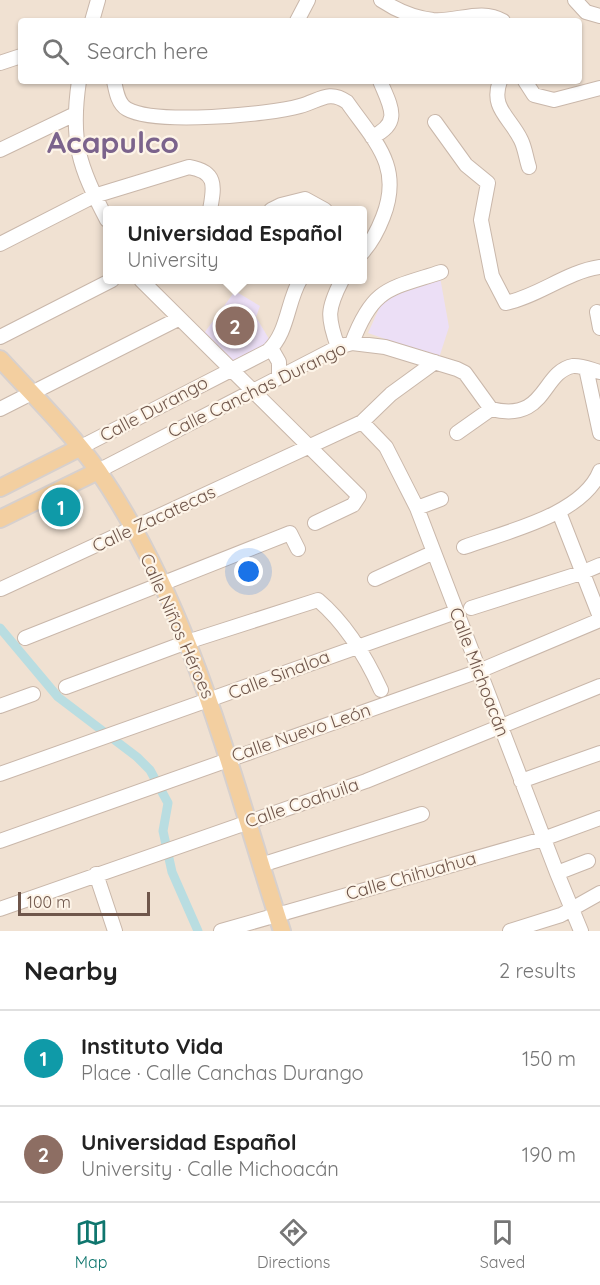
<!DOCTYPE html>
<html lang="en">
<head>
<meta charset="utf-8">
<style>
	:root { --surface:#fff; --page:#f6f6f6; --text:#222; --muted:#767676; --line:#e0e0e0; --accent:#0f766e }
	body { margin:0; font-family:Quicksand,sans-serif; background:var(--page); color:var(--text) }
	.scale { position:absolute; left:18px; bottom:15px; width:132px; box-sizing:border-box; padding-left:6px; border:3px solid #6f564b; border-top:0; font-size:16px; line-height:21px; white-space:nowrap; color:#6f564b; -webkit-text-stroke:4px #fdf4e8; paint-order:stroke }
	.you { position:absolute; left:249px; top:572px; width:21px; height:21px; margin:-15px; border:4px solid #fff; border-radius:50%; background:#1a73e8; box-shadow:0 0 0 9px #1a73e833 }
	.badge { display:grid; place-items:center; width:39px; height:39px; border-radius:50%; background:var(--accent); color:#fff; font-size:20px; font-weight:700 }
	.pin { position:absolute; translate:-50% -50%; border:3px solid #fff; box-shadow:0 2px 6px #0006 }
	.popup { position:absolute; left:103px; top:206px; width:264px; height:78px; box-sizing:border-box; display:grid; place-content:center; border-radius:6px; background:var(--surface); filter:drop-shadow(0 2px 4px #0005); font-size:20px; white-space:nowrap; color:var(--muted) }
	.popup b { font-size:22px; color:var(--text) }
	.popup::after { content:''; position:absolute; left:50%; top:100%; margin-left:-12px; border:12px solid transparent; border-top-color:var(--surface) }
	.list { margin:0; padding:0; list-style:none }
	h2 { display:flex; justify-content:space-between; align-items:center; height:78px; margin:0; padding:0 24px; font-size:26px }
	h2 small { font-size:20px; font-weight:400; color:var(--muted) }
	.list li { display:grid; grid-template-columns:39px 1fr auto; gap:18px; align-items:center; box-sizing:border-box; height:96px; padding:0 24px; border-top:2px solid var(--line) }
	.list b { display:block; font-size:22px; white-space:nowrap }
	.list p { margin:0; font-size:20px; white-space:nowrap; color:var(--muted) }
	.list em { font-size:20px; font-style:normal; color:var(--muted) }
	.icon { flex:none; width:33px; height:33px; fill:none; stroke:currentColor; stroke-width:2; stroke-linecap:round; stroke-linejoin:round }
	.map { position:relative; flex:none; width:600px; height:931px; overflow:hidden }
	.search { position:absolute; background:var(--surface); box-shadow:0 2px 4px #0004; left:18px; right:18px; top:18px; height:66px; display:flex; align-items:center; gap:15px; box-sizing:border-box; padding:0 21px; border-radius:6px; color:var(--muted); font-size:22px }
	.sheet { height:270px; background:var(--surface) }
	nav { display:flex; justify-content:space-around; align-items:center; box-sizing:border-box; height:84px; border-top:2px solid var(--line); background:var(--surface); font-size:16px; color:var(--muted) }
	nav a { display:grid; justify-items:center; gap:3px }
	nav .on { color:var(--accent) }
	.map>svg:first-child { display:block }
</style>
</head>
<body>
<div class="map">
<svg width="600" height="931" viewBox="0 0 600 931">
	<rect width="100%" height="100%" fill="#faefe2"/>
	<!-- residential -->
	<path fill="#f0e1d2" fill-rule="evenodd" d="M0,0H600V931H0ZM21,21H579V81H21ZM107,210H362V280H107Z"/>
	<!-- education -->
	<path fill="#ecdff6" d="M440,277L449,327L439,358L368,333L386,293Z
		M235,291L260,306L256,317L272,344L231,364L202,336Z"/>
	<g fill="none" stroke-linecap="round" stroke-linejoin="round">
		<!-- canal -->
		<path stroke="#b9dde1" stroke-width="9" d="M0,628L58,697L137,757L150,770L168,803L163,831L172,872L198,931"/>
		<defs>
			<path id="minor" d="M381,0C396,10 415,18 433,20C457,22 481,8 503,21
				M575,0L586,12L600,16
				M92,21L98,0
				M297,21L308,0
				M0,63L21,56
				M79,81C70,141 79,167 107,220
				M114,81C116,91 118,104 127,109C155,125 268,115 300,106C319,101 329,89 347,102C375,142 403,166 383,217C378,230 372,242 362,253
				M500,81C490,108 510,117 521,140C525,148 526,158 529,167
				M525,81L534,95L554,100L600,88
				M435,122L466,165L488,183L481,220L492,276L506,303C539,296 566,272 600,267
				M372,137C402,123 391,107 380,81
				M0,150L73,115
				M271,210L281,205L305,199L325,210
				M0,244L94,196L189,167C218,172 214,187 210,210
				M141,280L359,496L353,505L315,523
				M597,312L600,328
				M0,337L112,280
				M352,343C373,287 389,289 441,272
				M338,347C327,317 327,309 342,280
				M271,348L279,362V377
				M586,368L600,433
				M0,409L178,319
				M362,422L386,447L417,508L557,873L581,931
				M457,433L491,409
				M79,448L268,351C288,333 287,302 300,280
				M98,471L338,347L352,343L385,347L457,369L465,373L491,409C547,423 541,372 573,366C581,365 592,370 600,372
				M417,508L441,499
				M559,512L600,617
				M464,547C505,532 583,515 600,471
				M375,579L432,553
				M1,589L362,422L391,394L435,362
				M471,608L581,573L600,565
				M25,638L290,533L298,549
				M66,687L187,642L318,600C345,623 366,657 381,690
				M0,706L33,694
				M0,774L456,612
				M521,781L600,753
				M0,841L479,671L600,620
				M261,865L422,814
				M557,873L588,861
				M96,874L115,931
				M0,909L366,781L600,686
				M221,931L543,839L600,818
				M510,931L561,915L600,893"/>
			<path id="major" d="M0,359C33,395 71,432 99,472C193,610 231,775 282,931
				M0,488L79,448
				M0,519L98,471"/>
		</defs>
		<!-- minor casing -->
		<use href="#minor" stroke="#c9b7aa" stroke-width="16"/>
		<!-- major casing -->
		<use href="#major" stroke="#d7d0cd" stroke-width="20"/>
		<!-- minor -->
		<use href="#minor" stroke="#fff" stroke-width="14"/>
		<!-- major -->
		<use href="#major" stroke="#f3cfa0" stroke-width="16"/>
	</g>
	<g text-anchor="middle" stroke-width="4.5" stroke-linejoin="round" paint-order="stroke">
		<!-- street labels -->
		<g font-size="18" fill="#6f564b" stroke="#fdf4e8">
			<text transform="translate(257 390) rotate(-26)" y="6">Calle Canchas Durango</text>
			<text transform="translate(154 409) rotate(-28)" y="6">Calle Durango</text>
			<text transform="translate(154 519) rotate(-25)" y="6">Calle Zacatecas</text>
			<text transform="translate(177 626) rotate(66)" y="6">Calle Niños Héroes</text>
			<text transform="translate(479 672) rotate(69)" y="6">Calle Michoacán</text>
			<text transform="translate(279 675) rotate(-21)" y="6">Calle Sinaloa</text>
			<text transform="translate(301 733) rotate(-19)" y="6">Calle Nuevo León</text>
			<text transform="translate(302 803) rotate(-19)" y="6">Calle Coahuila</text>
			<text transform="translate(411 876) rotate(-16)" y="6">Calle Chihuahua</text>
		</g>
		<!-- town labels -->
		<g font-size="30" font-weight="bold" fill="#7b638c" stroke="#fdf4e8">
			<text x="113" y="153">Acapulco</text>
		</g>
	</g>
</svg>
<div class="scale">100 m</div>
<div class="you"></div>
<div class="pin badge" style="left:61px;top:507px;background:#0f9aa8">1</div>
<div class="pin badge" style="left:235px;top:326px;background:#8d6e63">2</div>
<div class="popup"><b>Universidad Español</b>University</div>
<div class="search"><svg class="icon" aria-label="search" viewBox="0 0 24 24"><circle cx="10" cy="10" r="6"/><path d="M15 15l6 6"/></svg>Search here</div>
</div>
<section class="sheet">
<h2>Nearby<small>2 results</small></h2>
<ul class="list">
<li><span class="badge" style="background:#0f9aa8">1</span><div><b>Instituto Vida</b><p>Place · Calle Canchas Durango</p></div><em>150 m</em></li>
<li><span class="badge" style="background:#8d6e63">2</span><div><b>Universidad Español</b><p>University · Calle Michoacán</p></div><em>190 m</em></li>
</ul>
</section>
<nav>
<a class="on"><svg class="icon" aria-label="map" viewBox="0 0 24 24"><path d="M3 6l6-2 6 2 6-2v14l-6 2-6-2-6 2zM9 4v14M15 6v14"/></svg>Map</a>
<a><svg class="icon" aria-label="directions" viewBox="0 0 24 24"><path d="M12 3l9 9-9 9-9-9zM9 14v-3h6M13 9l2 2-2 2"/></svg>Directions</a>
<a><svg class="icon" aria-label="saved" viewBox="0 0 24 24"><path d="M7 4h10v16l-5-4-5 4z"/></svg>Saved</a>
</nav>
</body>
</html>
